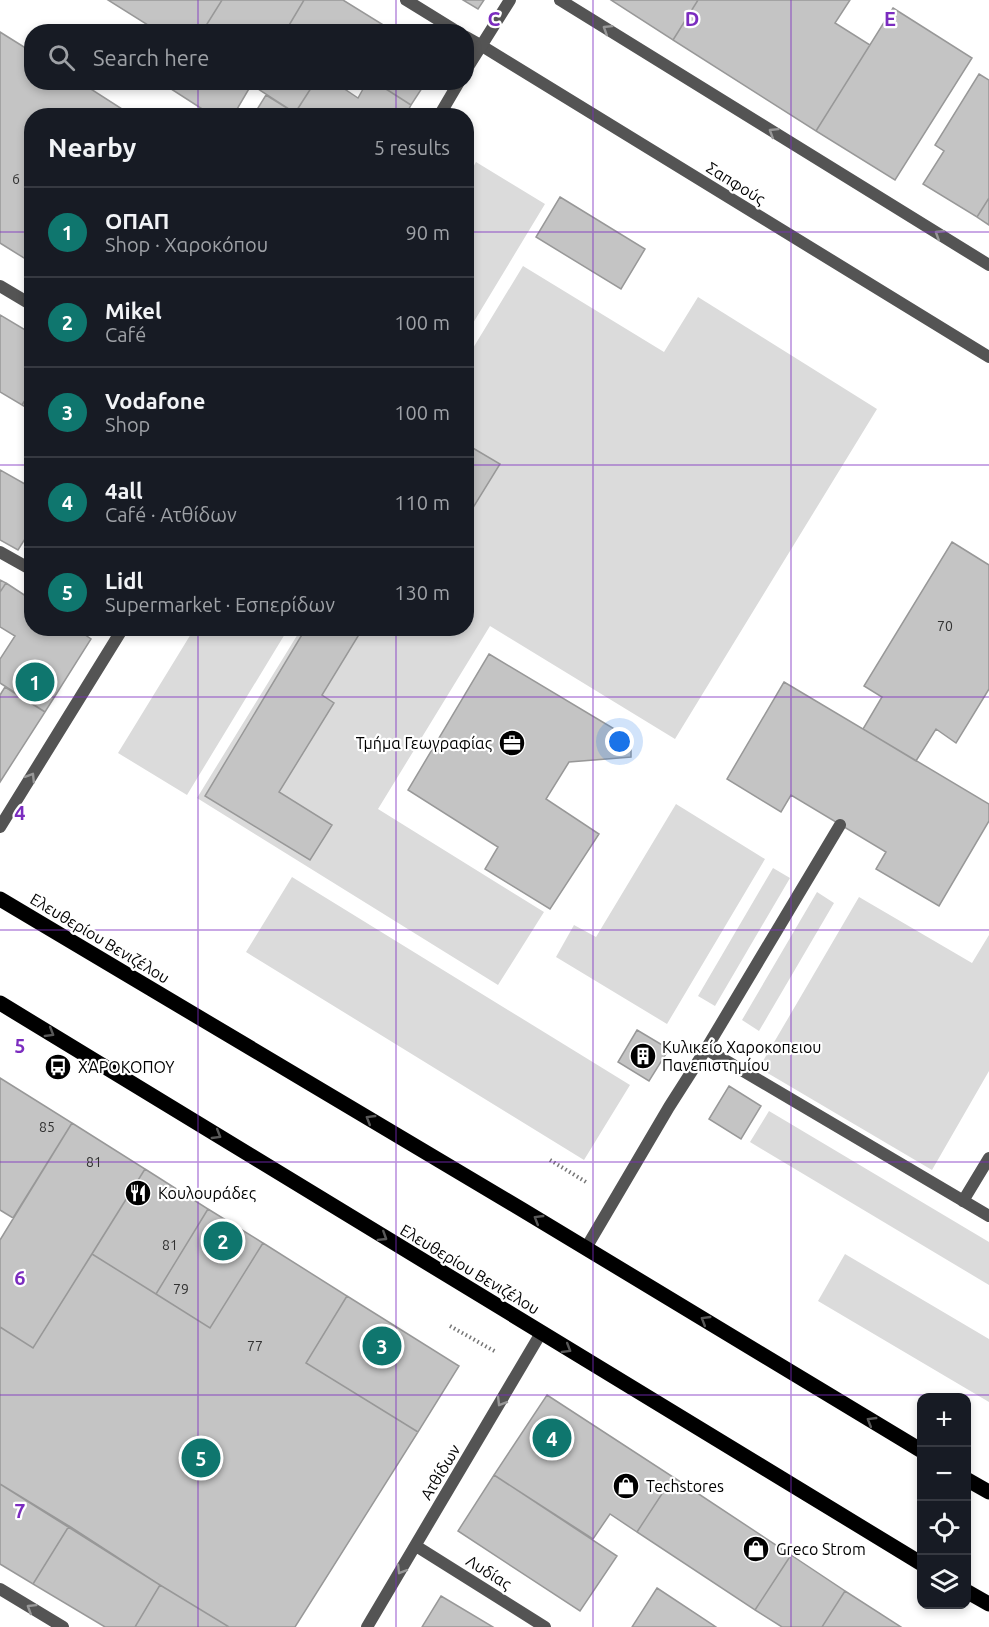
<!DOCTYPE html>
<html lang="en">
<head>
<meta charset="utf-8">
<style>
	:root { --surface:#171b24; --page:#20242c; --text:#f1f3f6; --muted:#9ea1a6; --line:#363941; --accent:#0f766e }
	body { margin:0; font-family:Ubuntu,sans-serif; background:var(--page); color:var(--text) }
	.controls { position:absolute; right:18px; bottom:18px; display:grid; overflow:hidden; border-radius:12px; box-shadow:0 3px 9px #0003 }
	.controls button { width:54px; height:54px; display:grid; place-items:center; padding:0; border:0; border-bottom:2px solid var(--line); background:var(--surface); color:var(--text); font:30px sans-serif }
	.you { position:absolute; left:620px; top:742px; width:21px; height:21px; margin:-15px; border:4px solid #fff; border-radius:50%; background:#1a73e8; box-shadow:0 0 0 9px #1a73e833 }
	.badge { display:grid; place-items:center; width:39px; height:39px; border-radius:50%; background:var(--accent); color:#fff; font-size:20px; font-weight:700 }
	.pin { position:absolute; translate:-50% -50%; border:3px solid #fff; box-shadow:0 2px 6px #0006 }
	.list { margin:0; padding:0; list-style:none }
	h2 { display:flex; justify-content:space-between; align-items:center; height:78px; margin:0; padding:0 24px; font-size:26px }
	h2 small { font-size:20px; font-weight:400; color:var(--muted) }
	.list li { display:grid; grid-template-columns:39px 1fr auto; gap:18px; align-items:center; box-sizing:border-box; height:90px; padding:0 24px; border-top:2px solid var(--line) }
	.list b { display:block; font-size:22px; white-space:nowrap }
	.list p { margin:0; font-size:20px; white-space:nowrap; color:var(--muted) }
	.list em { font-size:20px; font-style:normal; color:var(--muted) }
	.icon { flex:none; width:33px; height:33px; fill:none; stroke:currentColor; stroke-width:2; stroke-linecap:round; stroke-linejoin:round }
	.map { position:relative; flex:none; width:989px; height:1627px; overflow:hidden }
	.search { position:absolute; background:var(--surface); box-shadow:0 3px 9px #0003; left:24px; top:24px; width:450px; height:66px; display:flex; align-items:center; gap:15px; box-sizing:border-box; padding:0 21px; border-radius:24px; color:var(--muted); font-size:22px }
	.panel { position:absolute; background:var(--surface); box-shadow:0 3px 9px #0003; left:24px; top:108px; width:450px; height:528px; border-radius:24px }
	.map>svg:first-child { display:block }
</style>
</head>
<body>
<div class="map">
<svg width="989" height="1627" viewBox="0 0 989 1627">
	<rect width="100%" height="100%" fill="#fff"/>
	<!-- green -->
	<path fill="#dbdbdb" d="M476,162L545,204L467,333V178Z
		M523,266L664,352L698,297L877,409L675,739L490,626L378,809L544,912L498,985L197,798L301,629L466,628L467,358Z
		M194,629H288L187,795L118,753Z
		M676,804L765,859L667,1024L556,957L574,925L596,937Z
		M773,868L790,878L715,1006L698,996Z
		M292,877L630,1085L584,1160L246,952Z
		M817,892L834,903L759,1031L742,1020Z
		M859,897L972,963L989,935V1071L932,1170L759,1068Z
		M769,1111L989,1242V1285L750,1142Z
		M845,1254L989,1339V1402L818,1301Z"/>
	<!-- building -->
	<path fill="#c4c4c4" stroke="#989898" stroke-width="1.5" d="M108,0H222L202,32H159Z
		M222,0H304L285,32H202Z
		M304,0H343L385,26L381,32H285Z
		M463,0H484L478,9Z
		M611,0H698L673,40Z
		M698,0H850L835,23L870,45L816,131L673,40Z
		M893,8L972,58L895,180L816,131Z
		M385,26L394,32H381Z
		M0,32L32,52V82H80L133,116H32V263L0,243Z
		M979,74L989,80V198L977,217L923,184L944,151L935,145Z
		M171,82H253L233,116H213L168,87Z
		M253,82H315L295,113L252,85Z
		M315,82H334L358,98L367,82H375L411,105L405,116H299L295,113Z
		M375,82H426L411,105Z
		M266,95L295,113L299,116H253Z
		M560,197L645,249L621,289L536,237Z
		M989,198V225L977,217Z
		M0,315L32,334V389L22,405L0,392Z
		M32,389V411L22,405Z
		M466,444L500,464L466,519Z
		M0,470L32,488V528L18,550L0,540Z
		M952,542L989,565V689L956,743L936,729L916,761L863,729L882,697L864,686Z
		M0,580L6,583L0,592Z
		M6,583L32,600V628H75L91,639L45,712L0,683V659L15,636L0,627V592Z
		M306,628H363L322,695L334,703L279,792L332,825L310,860L205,796Z
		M489,654L631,739V757L569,762L546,799L599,834L550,909L485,869L498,847L408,790Z
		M784,682L989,804V821L939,906L876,869L886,852L791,795L781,812L727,779Z
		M5,687L45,712L0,782V695Z
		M637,1030L669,1049L649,1081L618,1062Z
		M0,1078L72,1123L13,1218L0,1210Z
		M729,1086L761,1106L741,1139L709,1119Z
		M72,1123L145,1169L33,1348L0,1327V1240Z
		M145,1169L208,1209L156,1294L92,1254Z
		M208,1209L263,1243L210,1328L156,1294Z
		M263,1243L347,1296L306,1363L418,1432L295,1627H229L160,1585L0,1484V1327L33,1348L92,1254L210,1328Z
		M347,1296L459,1366L418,1432L306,1363Z
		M547,1395L673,1477L637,1532L610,1514L593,1539L494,1475Z
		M494,1475L617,1556L580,1611L458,1531Z
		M673,1477L791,1555L755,1610L637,1532Z
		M0,1484L69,1526L33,1584L0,1564Z
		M69,1526L160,1585L135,1627H105L33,1584Z
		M791,1555L845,1591L822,1627H782L755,1610Z
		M160,1585L229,1627H135Z
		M657,1588L716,1627H632Z
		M845,1591L901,1627H822Z
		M441,1596L493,1627H422Z"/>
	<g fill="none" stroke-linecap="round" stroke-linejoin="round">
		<!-- path -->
		<path stroke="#767676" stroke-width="4" stroke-dasharray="1.5 3" stroke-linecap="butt" d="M550,1160L586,1182
			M450,1326L496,1352"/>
		<!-- service -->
		<path stroke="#545454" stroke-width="12" d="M706,1049L989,1216
			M963,1201L989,1158
			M586,1248L669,1107L706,1049L840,825"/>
		<!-- pedestrian -->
		<path stroke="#545454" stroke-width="12" d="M482,46L989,357"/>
		<!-- minor -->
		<path stroke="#545454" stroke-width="12" d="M406,0L458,32
			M560,0L989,265
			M466,37L482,46
			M0,286L32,305
			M0,552L32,570
			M416,1546L545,1627
			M0,1589L63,1627
			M367,1627L541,1333"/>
		<!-- tertiary -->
		<path stroke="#545454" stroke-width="12" d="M466,70L510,0
			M439,116L459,82
			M0,827L123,628"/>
		<!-- primary -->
		<path stroke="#000" stroke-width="15" d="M0,899L521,1209L922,1451
			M0,1003L922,1564
			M966,1479L989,1492
			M966,1591L989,1604"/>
	</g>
	<!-- one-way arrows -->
	<defs><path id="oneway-chevron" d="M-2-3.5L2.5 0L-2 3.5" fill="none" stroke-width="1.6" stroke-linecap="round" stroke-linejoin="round" transform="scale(1.5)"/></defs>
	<g stroke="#989898">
		<use href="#oneway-chevron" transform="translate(607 29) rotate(-148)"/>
		<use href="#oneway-chevron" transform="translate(773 132) rotate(-148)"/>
		<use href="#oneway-chevron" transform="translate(939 234) rotate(-148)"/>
		<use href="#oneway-chevron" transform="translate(31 777) rotate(-58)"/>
		<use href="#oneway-chevron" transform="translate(501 1402) rotate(121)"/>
		<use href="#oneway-chevron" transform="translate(401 1570) rotate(121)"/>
		<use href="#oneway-chevron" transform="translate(31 1608) rotate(-148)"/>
	</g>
	<g stroke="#595959">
		<use href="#oneway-chevron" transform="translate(50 1033) rotate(31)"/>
		<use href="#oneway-chevron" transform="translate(370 1119) rotate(-149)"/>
		<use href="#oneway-chevron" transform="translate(217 1135) rotate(31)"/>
		<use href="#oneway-chevron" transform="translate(538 1219) rotate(-149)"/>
		<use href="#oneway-chevron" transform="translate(383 1237) rotate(32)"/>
		<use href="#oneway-chevron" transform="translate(705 1320) rotate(-149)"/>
		<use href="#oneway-chevron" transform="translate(567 1349) rotate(31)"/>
		<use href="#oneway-chevron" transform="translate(871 1421) rotate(-149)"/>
	</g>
	<!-- grid -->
	<path fill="none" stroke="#7b2cbf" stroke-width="1.5" stroke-opacity="0.55" d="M198,0V32M396,0V32M593,0V1627M791,0V1627M198,82V116M396,82V116M0,232H32M466,232H989M0,465H32M466,465H989M198,628V1627M396,628V1627M0,697H989M0,930H989M0,1162H989M0,1395H989"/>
	<!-- icons -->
	<defs>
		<symbol id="office-disc" viewBox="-11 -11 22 22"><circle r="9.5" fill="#000" stroke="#fff"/><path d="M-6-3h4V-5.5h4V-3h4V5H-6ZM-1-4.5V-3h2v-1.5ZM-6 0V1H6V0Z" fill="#fff"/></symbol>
		<symbol id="building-disc" viewBox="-11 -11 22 22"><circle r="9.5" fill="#000" stroke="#fff"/><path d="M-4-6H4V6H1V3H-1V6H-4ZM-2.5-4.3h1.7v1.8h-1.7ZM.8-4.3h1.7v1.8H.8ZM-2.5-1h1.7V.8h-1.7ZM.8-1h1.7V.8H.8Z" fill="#fff"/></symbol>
		<symbol id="bus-disc" viewBox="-11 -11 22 22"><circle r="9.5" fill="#000" stroke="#fff"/><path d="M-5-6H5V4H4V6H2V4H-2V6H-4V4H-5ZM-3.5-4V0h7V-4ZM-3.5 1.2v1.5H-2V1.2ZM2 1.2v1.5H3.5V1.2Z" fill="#fff"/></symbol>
		<symbol id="restaurant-disc" viewBox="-11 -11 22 22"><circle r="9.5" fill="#000" stroke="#fff"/><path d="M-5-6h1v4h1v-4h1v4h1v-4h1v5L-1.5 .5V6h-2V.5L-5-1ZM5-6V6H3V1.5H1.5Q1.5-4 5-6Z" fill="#fff"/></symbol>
		<symbol id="shop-disc" viewBox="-11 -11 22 22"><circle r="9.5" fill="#000" stroke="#fff"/><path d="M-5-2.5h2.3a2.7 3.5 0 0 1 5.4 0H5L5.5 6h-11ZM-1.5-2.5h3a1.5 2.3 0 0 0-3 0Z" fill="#fff"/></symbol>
	</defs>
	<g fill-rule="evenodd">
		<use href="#office-disc" x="497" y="728" width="30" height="30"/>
		<use href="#building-disc" x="628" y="1041" width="30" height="30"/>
		<use href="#bus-disc" x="43" y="1052" width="30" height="30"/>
		<use href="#restaurant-disc" x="123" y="1178" width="30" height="30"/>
		<use href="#shop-disc" x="611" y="1471" width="30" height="30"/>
		<use href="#shop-disc" x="741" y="1534" width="30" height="30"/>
	</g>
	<g text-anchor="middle" stroke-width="4.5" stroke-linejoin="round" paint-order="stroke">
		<!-- number labels -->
		<g font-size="14" fill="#313131">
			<text x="16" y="184">6</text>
			<text x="945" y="631">70</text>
			<text x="47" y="1132">85</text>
			<text x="94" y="1167">81</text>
			<text x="170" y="1250">81</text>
			<text x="181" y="1294">79</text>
			<text x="255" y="1351">77</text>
		</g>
		<!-- street labels -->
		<g font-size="16" fill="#000" stroke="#fff">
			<text transform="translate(736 183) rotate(32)" y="6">Σαπφούς</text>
			<text transform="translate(100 938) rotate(31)" y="6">Ελευθερίου Βενιζέλου</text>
			<text transform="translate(470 1269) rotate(31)" y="6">Ελευθερίου Βενιζέλου</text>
			<text transform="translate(440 1472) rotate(-59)" y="6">Ατθίδων</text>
			<text transform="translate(489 1572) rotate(32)" y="6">Λυδίας</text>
		</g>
		<!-- poi labels -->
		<g font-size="16" fill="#000" stroke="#fff" text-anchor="start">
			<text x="492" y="749" text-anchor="end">Τμήμα Γεωγραφίας</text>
			<text x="662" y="1053">Κυλικείο Χαροκοπειου<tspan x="662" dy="18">Πανεπιστημίου</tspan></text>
			<text x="78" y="1073">ΧΑΡΟΚΟΠΟΥ</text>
			<text x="158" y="1199">Κουλουράδες</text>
			<text x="646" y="1492">Techstores</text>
			<text x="776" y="1555">Greco Strom</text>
		</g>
	</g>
	<g font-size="20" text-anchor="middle" font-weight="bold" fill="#7b2cbf" stroke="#fff" stroke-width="4.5" stroke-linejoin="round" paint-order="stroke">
		<text x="494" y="26">C</text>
		<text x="692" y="26">D</text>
		<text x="890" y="26">E</text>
		<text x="20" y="820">4</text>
		<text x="20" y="1053">5</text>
		<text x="20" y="1285">6</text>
		<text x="20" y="1518">7</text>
	</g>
</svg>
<div class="controls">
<button>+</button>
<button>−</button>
<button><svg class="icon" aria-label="locate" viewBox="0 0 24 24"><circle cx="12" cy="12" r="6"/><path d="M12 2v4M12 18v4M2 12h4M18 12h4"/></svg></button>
<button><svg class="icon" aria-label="layers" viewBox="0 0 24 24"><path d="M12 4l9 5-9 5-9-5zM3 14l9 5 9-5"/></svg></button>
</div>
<div class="you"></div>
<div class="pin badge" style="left:35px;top:682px">1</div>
<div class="pin badge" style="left:223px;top:1241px">2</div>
<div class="pin badge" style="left:382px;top:1346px">3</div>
<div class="pin badge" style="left:552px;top:1438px">4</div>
<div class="pin badge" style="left:201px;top:1458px">5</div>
<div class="search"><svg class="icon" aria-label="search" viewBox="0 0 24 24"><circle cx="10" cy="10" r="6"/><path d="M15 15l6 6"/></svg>Search here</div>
<section class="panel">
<h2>Nearby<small>5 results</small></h2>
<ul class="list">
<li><span class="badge">1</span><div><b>ΟΠΑΠ</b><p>Shop · Χαροκόπου</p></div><em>90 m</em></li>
<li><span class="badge">2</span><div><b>Mikel</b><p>Café</p></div><em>100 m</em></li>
<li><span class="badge">3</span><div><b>Vodafone</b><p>Shop</p></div><em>100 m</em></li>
<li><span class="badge">4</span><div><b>4all</b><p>Café · Ατθίδων</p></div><em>110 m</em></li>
<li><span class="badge">5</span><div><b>Lidl</b><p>Supermarket · Εσπερίδων</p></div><em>130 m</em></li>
</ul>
</section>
</div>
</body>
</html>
